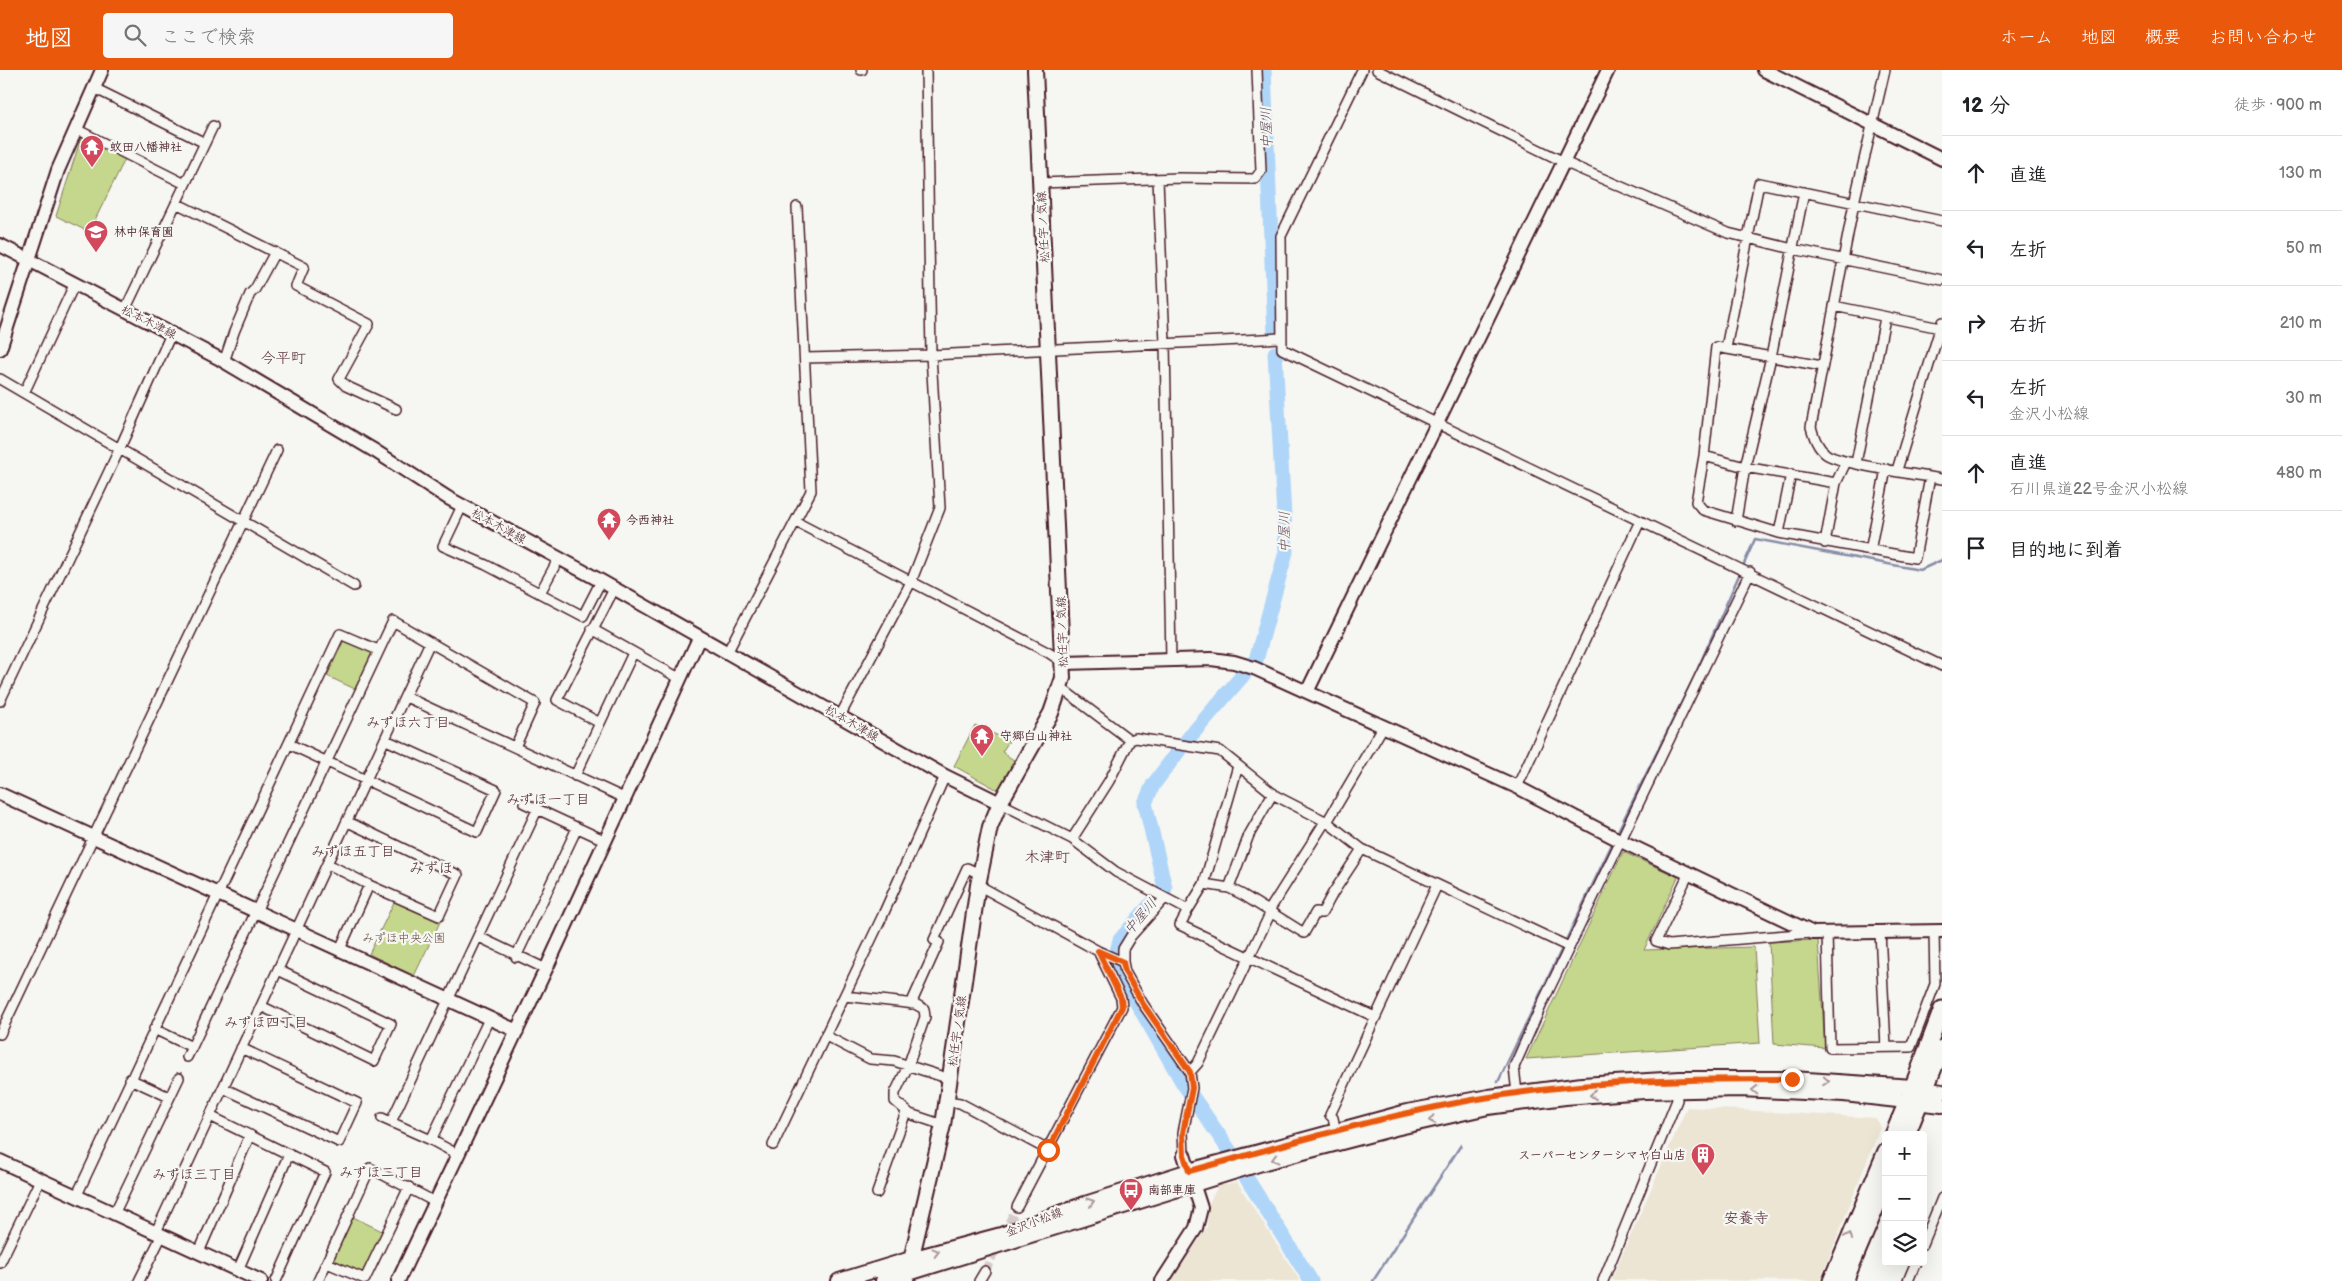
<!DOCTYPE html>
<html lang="ja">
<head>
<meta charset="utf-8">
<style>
	:root { --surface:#fff; --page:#f6f6f6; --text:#202124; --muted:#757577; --line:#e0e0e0; --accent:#ea580c }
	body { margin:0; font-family:"Balsamiq Sans","Klee One",sans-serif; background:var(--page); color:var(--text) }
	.controls { position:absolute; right:15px; bottom:15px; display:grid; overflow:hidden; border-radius:5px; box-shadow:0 5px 20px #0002 }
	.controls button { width:45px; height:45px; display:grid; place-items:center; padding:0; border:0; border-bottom:1px solid var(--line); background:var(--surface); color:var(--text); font:25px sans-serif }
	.stop { position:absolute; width:15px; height:15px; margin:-11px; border:4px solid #ea580c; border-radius:50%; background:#fff }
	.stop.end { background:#ea580c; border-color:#fff; box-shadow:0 1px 5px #0008 }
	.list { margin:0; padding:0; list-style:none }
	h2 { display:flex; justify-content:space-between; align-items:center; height:65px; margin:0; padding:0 20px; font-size:21px }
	h2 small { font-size:16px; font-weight:400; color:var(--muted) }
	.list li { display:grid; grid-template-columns:32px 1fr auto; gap:15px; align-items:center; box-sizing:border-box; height:75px; padding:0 20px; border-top:1px solid var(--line) }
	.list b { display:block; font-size:19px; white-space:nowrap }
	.list p { margin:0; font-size:16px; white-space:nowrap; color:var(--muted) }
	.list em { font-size:16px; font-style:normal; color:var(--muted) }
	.icon { flex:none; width:28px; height:28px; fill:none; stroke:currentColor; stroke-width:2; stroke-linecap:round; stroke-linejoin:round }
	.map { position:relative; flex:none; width:1942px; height:1211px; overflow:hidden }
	header { display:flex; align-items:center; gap:30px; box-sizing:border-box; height:70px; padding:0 25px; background:var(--accent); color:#fff }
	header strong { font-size:24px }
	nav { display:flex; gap:28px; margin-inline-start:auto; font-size:18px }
	.search { width:350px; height:45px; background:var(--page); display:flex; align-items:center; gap:12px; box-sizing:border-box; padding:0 18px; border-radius:5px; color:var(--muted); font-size:19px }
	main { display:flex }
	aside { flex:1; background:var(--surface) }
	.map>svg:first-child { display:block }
</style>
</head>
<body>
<header>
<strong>地図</strong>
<div class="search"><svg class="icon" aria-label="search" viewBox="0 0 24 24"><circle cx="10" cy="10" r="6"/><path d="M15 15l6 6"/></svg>ここで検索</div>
<nav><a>ホーム</a><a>地図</a><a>概要</a><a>お問い合わせ</a></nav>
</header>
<main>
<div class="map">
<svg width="1942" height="1211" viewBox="0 0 1942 1211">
	<rect width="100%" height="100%" fill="#f6f6f2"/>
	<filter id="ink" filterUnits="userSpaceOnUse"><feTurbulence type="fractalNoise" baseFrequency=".02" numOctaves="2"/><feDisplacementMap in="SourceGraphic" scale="10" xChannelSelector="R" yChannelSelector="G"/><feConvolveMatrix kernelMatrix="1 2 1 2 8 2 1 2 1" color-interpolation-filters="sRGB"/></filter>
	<g filter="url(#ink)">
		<!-- built -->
		<path fill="#ece5d4" d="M1687,1037L1876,1048L1880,1058L1820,1211L1611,1210Z
			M1237,1112L1300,1211H1171L1207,1157L1208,1135L1218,1116Z"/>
		<!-- green -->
		<path fill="#c4d78c" stroke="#877b5c" d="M81,68L126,87L89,162L56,146Z
			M344,570L373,582L355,619L327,606Z
			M975,655L1009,671L1002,682L1018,693L1005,716L996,719L954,696Z
			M1623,782L1678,807L1644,880L1754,877L1760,973L1526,989Z
			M395,830L440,852L414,906L369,884Z
			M1818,870L1825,978L1774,974L1769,872Z
			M353,1147L384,1162L363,1205L332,1191Z"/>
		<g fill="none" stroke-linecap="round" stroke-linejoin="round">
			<!-- stream -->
			<path stroke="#878da7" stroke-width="2.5" d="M1616,765L1694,607L1755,469L1920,500L1942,490
				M1498,1012L1613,772
				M1373,1211L1461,1075"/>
			<!-- river -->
			<path stroke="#afd6f9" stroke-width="15" d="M1264,0L1275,265
				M1187,670L1256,590L1286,482L1275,283
				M1180,679L1153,715L1145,733L1165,818L1120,870L1114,893L1183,1013L1229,1080L1311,1211"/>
			<!-- street-tunnel -->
			<path stroke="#d4cbca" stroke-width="9" stroke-dasharray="9 4.5" stroke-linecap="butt" d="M985,1201L1017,1137"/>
			<defs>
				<path id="street" d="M861,0H862
					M1362,0L1281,166L1282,279C1503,384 1723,489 1942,596
					M1377,0L1564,92L1728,163L1793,179L1942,210
					M1885,0L1854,133L1811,357C1814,367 1817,377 1826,384C1839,394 1920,405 1942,409
					M94,18L205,73
					M76,59L185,114
					M1158,110L1165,273L1171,590
					M1041,113L1179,108L1255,109L1261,101L1257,0
					M176,133L304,197L296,216L369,254L339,309L346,316L396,339
					M1834,236L1940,258
					M125,240L213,56
					M1726,278L1759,113L1942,151
					M805,288L931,285L1281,268
					M224,292L234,262L250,224L255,219L275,182
					M1822,296L1716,277L1704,386L1696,432L1703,440L1779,463L1915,488L1930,407
					M0,309L354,516
					M24,323L75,213
					M1704,386L1745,397L1836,413
					M1856,393L1885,248
					M1897,400L1942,252
					M462,436L443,476L486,495L583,546L601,511
					M1736,451L1745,397L1771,287L1804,122
					M796,452L1049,583L1064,593
					M1779,463L1791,404
					M1825,473L1836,413L1846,392
					M1870,481L1886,399
					M540,523L559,488
					M592,559L679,608
					M727,583L811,421L797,137
					M1061,618L1130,670L1136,668L1220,681L1276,726L1327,752L1362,779L1569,877
					M406,627L624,728
					M0,631L120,378L171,264
					M840,646L911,512L940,438L931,285L926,0
					M600,653L557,630L614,519
					M289,674L477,762L496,720L386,670
					M575,706L633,583
					M1517,717L1640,451
					M524,733L604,770
					M1000,733L1072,769L1116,802L1188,840L1204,814L1238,696
					M1072,769L1109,711L1130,670
					M328,794L369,815L439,846L458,805L348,752
					M1689,803L1656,871L1669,875L1811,863
					M1204,814L1229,818L1249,765L1273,723
					M978,815L1098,881L1123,892L1125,902L1143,934L1190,1002L1192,1018L1183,1063L1184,1085
					M1229,818L1243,825L1304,863L1316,842L1322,843L1333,823L1362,779
					M1188,840L1180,855L1375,947
					M1880,862L1886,977
					M1827,863L1830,978L1911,977L1935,914L1934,861
					M479,867L546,899
					M934,870L967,798L980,804
					M340,879L369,815
					M516,887L577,758
					M1123,892V879L1131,866L1165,828
					M845,926L915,934L924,939L925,947L908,996L895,1023V1031L910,1044L943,1055
					M911,934L939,872
					M261,936L374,991L391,954L278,900
					M154,959L192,977L393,551L535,633L515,677
					M0,964L277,380
					M826,966L870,989L894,991L950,1009
					M187,987L192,977
					M1190,1002L1198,993L1269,846L1270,839L1323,755L1327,752L1383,657
					M130,1009L169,1027
					M223,1018L339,1072L357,1033L241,978
					M1517,1023L1514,997L1542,934L1750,502
					M947,1031L960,1033L1048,1080
					M210,1046L325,1102L276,1211
					M382,1048L431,1070L457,1084
					M391,1052L537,740
					M1336,1062L1333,1048L1330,1045L1437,815
					M431,1070L489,949
					M773,1075L882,847L945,706
					M877,1123L906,1042
					M77,1125L340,564L378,580
					M1017,1137L1122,937L1121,928L1098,881
					M115,1142L179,1008
					M156,1162L430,572
					M1923,1174L1942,1128
					M199,1182L250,1065
					M0,1193L40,1110
					M327,1193L365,1209L409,1117
					M238,1200L289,1084
					M139,1211L162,1165
					M318,1211L370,1098L435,1132
					M979,1211L985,1201
					M1603,1211L1677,1030L1676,1021
					M1908,1211L1916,1192"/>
				<path id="secondary" d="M1764,0L1942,89
					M0,175L220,289L375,381L448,428L601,511L945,706L1000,733
					M0,279L58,100L102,0
					M1064,593L1211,589L1234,592L1254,598L1517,717L1619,770L1813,863L1942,861
					M1308,620L1608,0
					M0,724L517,961
					M0,1091L261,1211
					M398,1211L546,899L699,568
					M1162,1211L1196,1158L1201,1138L1184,1085"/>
				<path id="primary" d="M839,1211L911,1189L1001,1165L1085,1134L1189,1101L1407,1042L1489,1027L1582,1015L1680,1009H1792L1913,1017L1942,1022
					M883,1211L1265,1092L1395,1058L1488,1037L1565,1027L1644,1021L1740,1019L1844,1024L1942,1035
					M906,1211L943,1055L978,815L990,757L1000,733L1051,643L1063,608L1035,0"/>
				<path id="highway" d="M1893,1065L1908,1029L1942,939
					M1907,1065L1942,978
					M1831,1211L1886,1081
					M1845,1211L1886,1114"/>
			</defs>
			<!-- street casing -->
			<use href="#street" stroke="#4a1f2b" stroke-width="12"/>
			<!-- secondary casing -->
			<use href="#secondary" stroke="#4a1f2b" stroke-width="16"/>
			<!-- primary casing -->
			<use href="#primary" stroke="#4a1f2b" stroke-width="18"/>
			<!-- highway casing -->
			<use href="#highway" stroke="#4a1f2b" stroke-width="19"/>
			<!-- street -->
			<use href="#street" stroke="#f6f6f2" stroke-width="9"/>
			<!-- secondary -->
			<use href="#secondary" stroke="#f6f6f2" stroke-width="12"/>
			<!-- primary -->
			<use href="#primary" stroke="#f6f6f2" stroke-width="14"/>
			<!-- highway -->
			<use href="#highway" stroke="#f6f6f2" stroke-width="15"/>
		</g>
		<!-- one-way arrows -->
		<defs><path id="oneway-chevron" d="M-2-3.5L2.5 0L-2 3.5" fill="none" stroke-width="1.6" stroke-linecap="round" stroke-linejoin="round" transform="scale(1.25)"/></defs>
		<g stroke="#a99598">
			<use href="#oneway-chevron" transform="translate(1826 1011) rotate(4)"/>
			<use href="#oneway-chevron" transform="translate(1755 1020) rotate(-179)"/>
			<use href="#oneway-chevron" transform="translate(1593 1025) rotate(175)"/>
			<use href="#oneway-chevron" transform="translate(1432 1050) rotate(168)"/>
			<use href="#oneway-chevron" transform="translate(1275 1089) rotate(165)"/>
			<use href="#oneway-chevron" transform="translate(1091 1132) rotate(-18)"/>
			<use href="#oneway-chevron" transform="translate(1849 1166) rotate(-68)"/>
			<use href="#oneway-chevron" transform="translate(936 1182) rotate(-15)"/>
		</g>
	</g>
	<g fill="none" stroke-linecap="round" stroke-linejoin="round" filter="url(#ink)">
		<!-- route -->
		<path stroke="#ea580c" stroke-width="6" d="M1048,1080L1122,937L1121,928L1098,881L1123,892L1125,902L1143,934L1190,1002L1192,1018L1183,1063L1184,1085L1189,1101C1297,1072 1405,1038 1517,1023C1609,1010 1700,1009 1792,1009"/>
	</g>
	<!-- icons -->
	<defs>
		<symbol id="temple-pin" viewBox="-11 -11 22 30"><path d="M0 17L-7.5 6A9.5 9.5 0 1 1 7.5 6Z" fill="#d1495b" stroke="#f6f6f2"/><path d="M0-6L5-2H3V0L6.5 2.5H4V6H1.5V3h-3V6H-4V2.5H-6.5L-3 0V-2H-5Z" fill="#fff"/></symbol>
		<symbol id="school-pin" viewBox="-11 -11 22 30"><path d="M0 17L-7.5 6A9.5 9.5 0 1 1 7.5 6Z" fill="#d1495b" stroke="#f6f6f2"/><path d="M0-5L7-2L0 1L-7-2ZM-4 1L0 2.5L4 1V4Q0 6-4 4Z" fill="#fff"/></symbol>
		<symbol id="building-pin" viewBox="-11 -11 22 30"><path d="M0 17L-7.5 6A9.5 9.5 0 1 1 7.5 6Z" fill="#d1495b" stroke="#f6f6f2"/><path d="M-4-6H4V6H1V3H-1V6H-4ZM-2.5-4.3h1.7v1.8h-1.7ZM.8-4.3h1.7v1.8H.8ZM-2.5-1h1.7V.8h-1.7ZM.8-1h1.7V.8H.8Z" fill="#fff"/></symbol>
		<symbol id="bus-pin" viewBox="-11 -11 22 30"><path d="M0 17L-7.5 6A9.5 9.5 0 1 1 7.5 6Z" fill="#d1495b" stroke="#f6f6f2"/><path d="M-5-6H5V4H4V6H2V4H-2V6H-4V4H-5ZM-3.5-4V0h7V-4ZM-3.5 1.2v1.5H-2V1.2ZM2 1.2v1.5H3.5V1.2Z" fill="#fff"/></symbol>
	</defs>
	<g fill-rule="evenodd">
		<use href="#temple-pin" x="78" y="63" width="28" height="38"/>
		<use href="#school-pin" x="82" y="148" width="28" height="38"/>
		<use href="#temple-pin" x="595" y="436" width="28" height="38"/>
		<use href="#temple-pin" x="968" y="652" width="28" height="38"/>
		<use href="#building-pin" x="1689" y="1071" width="28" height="38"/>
		<use href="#bus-pin" x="1117" y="1106" width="28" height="38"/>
	</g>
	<g text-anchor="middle" stroke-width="4.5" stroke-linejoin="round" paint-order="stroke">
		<!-- poi labels -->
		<g font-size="12" font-weight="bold" fill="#4a1f2b" stroke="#f6f6f2" text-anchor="start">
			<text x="110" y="81">蚊田八幡神社</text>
			<text x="114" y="166">林中保育園</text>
			<text x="626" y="454">今西神社</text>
			<text x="1000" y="670">守郷白山神社</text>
			<text x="1686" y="1089" text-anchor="end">スーパーセンターシマヤ白山店</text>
			<text x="1148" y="1124">南部車庫</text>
		</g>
		<!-- street labels -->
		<g font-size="12" fill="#4a1f2b" stroke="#f6f6f2">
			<text transform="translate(1043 157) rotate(-93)" y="4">松任宇ノ気線</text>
			<text transform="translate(149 252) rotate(27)" y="4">松本木津線</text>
			<text transform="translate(499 456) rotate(29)" y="4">松本木津線</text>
			<text transform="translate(1062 562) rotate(-92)" y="4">松任宇ノ気線</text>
			<text transform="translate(852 653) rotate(30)" y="4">松本木津線</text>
			<text transform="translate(957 961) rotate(-82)" y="4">松任宇ノ気線</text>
			<text transform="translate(1034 1152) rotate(-21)" y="4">金沢小松線</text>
		</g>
		<!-- park labels -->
		<g font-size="12" fill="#684d43" stroke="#f6f6f2">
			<text x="404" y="872">みずほ中央公園</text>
		</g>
		<!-- water labels -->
		<g font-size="14" font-style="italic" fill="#634d5e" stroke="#f6f6f2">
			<text transform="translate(1266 58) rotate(-92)" y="5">中屋川</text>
			<text transform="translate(1284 462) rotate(-91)" y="5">中屋川</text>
			<text transform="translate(1140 846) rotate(-49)" y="5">中屋川</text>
		</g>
		<!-- neighbourhood labels -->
		<g font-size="14" fill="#4a1f2b" stroke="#f6f6f2">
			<text x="408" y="657">みずほ六丁目</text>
			<text x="548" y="734">みずほ一丁目</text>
			<text x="353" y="786">みずほ五丁目</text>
			<text x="266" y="957">みずほ四丁目</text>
			<text x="381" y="1107">みずほ二丁目</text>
			<text x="194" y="1109">みずほ三丁目</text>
		</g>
		<!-- quarter labels -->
		<g font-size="15" fill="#4a1f2b" stroke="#f6f6f2">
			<text x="283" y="293">今平町</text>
			<text x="1047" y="792">木津町</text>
			<text x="431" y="803">みずほ</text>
			<text x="1746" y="1153">安養寺</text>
		</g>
	</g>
</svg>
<div class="controls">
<button>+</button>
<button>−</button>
<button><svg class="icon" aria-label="layers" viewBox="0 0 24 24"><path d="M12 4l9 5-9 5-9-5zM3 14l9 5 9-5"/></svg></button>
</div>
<div class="stop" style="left:1048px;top:1080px"></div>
<div class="stop end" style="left:1792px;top:1009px"></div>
</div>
<aside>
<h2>12 分<small>徒歩 · 900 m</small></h2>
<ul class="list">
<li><svg class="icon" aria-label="ahead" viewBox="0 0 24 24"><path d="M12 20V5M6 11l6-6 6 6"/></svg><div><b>直進</b></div><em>130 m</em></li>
<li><svg class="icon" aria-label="left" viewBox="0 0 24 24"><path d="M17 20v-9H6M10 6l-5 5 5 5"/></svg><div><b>左折</b></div><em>50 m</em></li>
<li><svg class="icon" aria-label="right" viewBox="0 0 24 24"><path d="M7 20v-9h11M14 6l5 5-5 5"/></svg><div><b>右折</b></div><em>210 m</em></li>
<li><svg class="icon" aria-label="left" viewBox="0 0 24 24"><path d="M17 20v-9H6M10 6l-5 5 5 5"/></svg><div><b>左折</b><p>金沢小松線</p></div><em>30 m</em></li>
<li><svg class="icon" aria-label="ahead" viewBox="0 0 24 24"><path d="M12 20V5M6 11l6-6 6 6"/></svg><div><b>直進</b><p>石川県道22号金沢小松線</p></div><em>480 m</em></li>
<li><svg class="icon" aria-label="arrive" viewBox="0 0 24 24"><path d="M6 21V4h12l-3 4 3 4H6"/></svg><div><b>目的地に到着</b></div></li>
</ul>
</aside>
</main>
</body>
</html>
